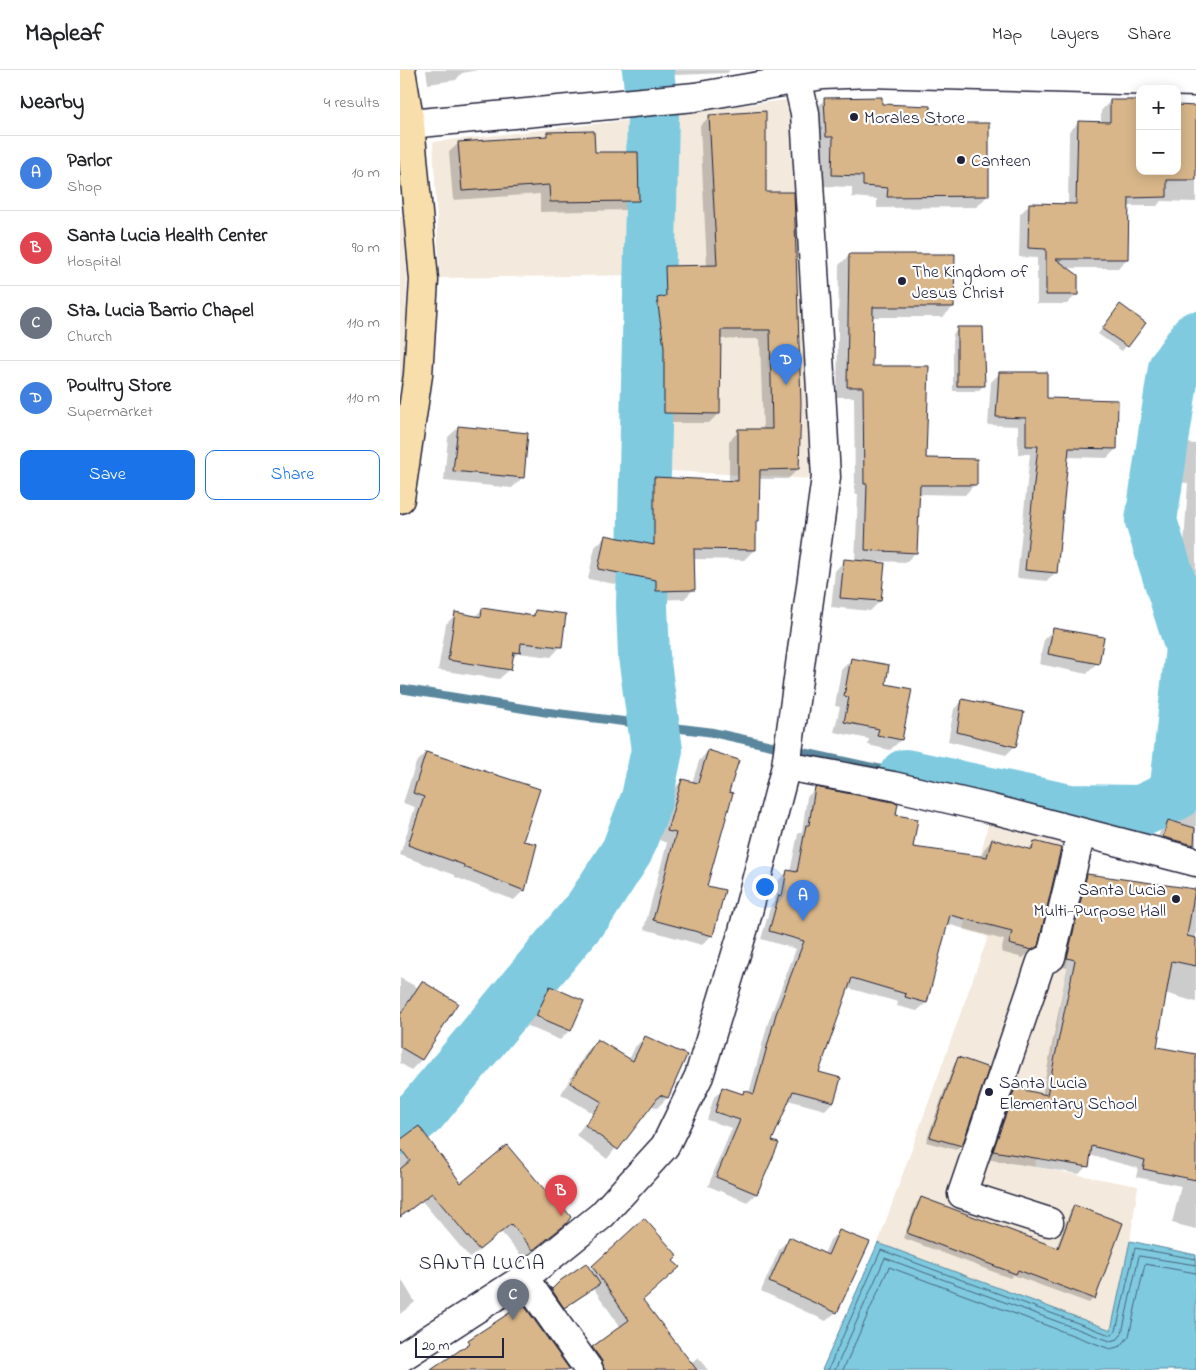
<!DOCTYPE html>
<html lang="en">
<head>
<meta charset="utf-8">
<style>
	:root { --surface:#fff; --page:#f2f2f2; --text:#202124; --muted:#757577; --line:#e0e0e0; --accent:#1a73e8 }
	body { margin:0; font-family:"Indie Flower",sans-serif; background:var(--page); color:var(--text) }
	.controls { position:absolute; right:15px; top:15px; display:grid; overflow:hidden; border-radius:10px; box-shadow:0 2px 12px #0003 }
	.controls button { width:45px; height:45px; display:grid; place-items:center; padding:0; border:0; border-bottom:1px solid var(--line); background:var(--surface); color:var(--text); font:25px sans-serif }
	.scale { position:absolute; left:15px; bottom:12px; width:89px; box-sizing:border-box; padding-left:5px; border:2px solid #22223b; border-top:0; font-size:14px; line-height:18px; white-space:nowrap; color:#22223b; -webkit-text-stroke:4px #fff; paint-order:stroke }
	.you { position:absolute; left:364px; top:816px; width:18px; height:18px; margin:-12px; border:4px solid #fff; border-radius:50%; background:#1a73e8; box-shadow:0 0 0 8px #1a73e833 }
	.badge { display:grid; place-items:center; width:32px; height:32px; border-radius:50%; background:var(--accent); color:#fff; font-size:16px; font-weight:700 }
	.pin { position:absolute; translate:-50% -41px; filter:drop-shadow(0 1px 2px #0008) }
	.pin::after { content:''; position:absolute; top:26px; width:18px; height:15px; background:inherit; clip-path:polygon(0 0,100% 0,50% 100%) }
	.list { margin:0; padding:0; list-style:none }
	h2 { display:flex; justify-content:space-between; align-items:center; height:65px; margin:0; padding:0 20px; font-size:21px }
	h2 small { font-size:16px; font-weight:400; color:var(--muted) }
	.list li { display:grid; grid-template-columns:32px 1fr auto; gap:15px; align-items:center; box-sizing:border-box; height:75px; padding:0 20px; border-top:1px solid var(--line) }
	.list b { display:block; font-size:19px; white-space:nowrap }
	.list p { margin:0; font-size:16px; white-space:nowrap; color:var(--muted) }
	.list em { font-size:16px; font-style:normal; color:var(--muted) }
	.actions { display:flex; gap:10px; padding:15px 20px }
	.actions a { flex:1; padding:11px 0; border:1px solid var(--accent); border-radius:10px; text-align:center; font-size:18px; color:var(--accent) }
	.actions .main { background:var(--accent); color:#fff }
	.map { position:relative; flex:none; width:796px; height:1300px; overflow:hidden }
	header { display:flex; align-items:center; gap:30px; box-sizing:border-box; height:70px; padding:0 25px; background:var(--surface); border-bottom:1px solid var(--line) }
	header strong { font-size:24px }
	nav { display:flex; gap:28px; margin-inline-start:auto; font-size:18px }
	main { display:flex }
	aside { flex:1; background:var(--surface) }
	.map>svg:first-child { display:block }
</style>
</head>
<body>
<header>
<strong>Mapleaf</strong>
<nav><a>Map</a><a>Layers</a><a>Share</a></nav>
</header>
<main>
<aside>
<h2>Nearby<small>4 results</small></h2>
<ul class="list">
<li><span class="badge" style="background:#3f7fe0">A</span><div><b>Parlor</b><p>Shop</p></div><em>10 m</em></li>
<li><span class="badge" style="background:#e0444e">B</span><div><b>Santa Lucia Health Center</b><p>Hospital</p></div><em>90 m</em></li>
<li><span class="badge" style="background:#6b7280">C</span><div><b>Sta. Lucia Barrio Chapel</b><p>Church</p></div><em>110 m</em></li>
<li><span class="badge" style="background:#3f7fe0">D</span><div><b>Poultry Store</b><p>Supermarket</p></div><em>110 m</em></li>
</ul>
<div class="actions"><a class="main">Save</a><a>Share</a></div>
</aside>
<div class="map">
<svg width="796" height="1300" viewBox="0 0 796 1300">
	<rect width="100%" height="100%" fill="#fff"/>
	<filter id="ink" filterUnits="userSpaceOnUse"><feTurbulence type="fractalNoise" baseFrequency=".02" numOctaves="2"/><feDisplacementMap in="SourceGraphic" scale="10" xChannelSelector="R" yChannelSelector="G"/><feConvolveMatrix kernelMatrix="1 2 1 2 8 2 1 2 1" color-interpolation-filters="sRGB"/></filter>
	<g filter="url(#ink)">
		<!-- built -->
		<path fill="#f3e9dc" d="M387,30L394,45L415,409L252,400L257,66L269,44Z
			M240,49L244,66L242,205L40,208L33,72Z
			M0,147H3L7,212L4,299L0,322Z
			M590,746L687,771L635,1097L738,1116L730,1171L711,1261L478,1173L588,867L563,859Z"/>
		<!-- water -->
		<path fill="#7fcadf" stroke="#5a879d" d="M730,1171L796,1185V1300H422L478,1173L711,1260Z"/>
		<!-- shadow -->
		<path fill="#0003" d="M26,0H78L62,3L56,10L28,14Z
			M251,0H330L327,3L251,6Z
			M425,29L481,36L528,54L588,125L577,137L477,138V129L452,127V117L421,116L422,78H415L414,41Z
			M710,31L740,101H777L796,37V132L761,131L757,136H728L727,189L718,198H667L677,224L667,234H637V188L619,187L620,144L629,135L668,136L669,62L679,52L701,53V41Z
			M310,46L365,123L398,399L388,409H358L354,480L344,490L293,489L294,519L284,529L247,530V520L188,509L195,477L205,467L244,475L245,418L255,408L329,411V371L339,361L363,360L360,269H319V343L309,353H255V288L248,239L257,230L256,208L266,198L307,196L300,56Z
			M148,63L193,84L238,131L228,140L140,142V124L53,130L49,82L59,73L144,67Z
			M450,185L553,237L543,247H472L471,297L524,389L575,414L565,425L519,424L516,482L506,492L474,491L480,531L470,541L431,537L435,501L445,490L455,491L458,424H455L454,327H437L439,195Z
			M715,241L744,253L722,281L698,264Z
			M558,259L583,316L578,321H553V264Z
			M599,304L646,329L716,379L707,388L667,387L656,502L647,511L617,508L630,384H618V356L588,355L591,312Z
			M59,357L122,408L112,418L44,411L48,367Z
			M783,373L796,374V563H789L793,505H782L788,413L774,412L775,381Z
			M82,539L131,546L135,542L161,576L151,587L118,583L111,590L110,599L99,609L38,600L46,554L56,544L75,547Z
			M654,559L697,593L687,604L639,594L644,569Z
			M451,590L484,615L501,670L490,680L468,675L469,669L434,662L440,637L435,636L441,600Z
			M563,630L615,676L606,685L548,671L554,639Z
			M308,681L305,816L312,865L302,875L244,859L267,773L259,770L273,720L282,710L292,713L299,691Z
			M26,683L124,820L114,830L55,807V805L0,785L15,737L3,733L16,693Z
			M796,695V787L755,775L761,759L769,751L775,753L783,746Z
			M415,719L495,746L512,778L581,787L584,779L592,770L627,780L634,773L636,876L623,888L601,882L604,870L547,854L526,933L517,941L497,936L498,932L448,918L417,1003L433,1032L425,1040L388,1030L371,1071L377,1074L356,1124L347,1132L308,1116L332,1058L307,1050L314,1027L323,1019L341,1025L344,1022L349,1023L368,953L396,879L361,869L371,835L375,830L379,810L387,802H390L398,764L402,761L407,727Z
			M688,805L796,820V932L765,923L755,978L796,986V1159L772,1153L781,1116L736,1107L738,1098L689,1085L687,1096L679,1104L586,1089L607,1028L615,1020L642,1025L667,898L660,896L679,814Z
			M0,908L17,917L22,912L56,933L21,990L11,1000L0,993Z
			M150,917L170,960L160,970L127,956L140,927Z
			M245,967L286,986L267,1028L257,1038L251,1035L207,1089L176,1065L193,1043L161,1024L187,981L197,971L229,990L235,977Z
			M558,989L561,1075L556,1080L526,1072L554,994Z
			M0,1072L61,1115L165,1154L124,1189L101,1162L70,1188L22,1131L0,1148Z
			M521,1128L656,1179L670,1141L675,1137L694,1228L689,1233L613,1205L610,1208L503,1168L517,1133Z
			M244,1150L242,1231L291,1294L298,1288L308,1300H193L185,1287L221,1258L194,1219L159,1242L146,1223L150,1219L147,1223L149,1224L161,1211L189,1201Z
			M439,1161L436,1242L426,1251L361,1221L380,1178L390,1169L424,1184L430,1170Z
			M0,1207L15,1232L0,1244Z"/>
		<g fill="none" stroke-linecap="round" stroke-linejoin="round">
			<!-- shore -->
			<path stroke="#47657d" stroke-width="1" d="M428,1300L481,1180L710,1265L716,1261L735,1178L796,1189
				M435,1300L485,1188L710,1271L718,1269L722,1263L739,1186L796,1195
				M443,1300L489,1197L710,1279L721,1276L729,1266L745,1194L796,1203"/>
			<!-- stream -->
			<path stroke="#5a879d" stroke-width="9" d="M3,619L145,642L310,662L493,702"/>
			<!-- river -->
			<path stroke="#7fcadf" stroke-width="52" d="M505,705L669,740L741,741L775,725L791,578L751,451L774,298L796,267
				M0,1059L21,1042L189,840L227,781L247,728L257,680L244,586L242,536L253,46L248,0"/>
		</g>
		<!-- building -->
		<path fill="#d8b68a" stroke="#22223b" d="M482,27V34L530,36V53H589V126L487,127L488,118L463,116V106L432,105L433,67H426L424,28Z
			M710,30H740V101H777V35L796,36V110H767V127L729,128L728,189H656L678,205V225H646V179L628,178L629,133L676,134L678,51L710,52Z
			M366,41V122H394L401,333L399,399L360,400L359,451H356V480L294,479L295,520L256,521V510L198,499L205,465L254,475V407L338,411V359H372L370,260H321L320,344L264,343V277L257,228L266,226L265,196L317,195L309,45Z
			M194,61L195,82H238L239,131L150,132L149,115L62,121L58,72L147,66V62Z
			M449,184H555L554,237H473L472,296H529L526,388L577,389V415H520L517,483L465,480L467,414H464L463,317H447Z
			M720,234L746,253L728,277L702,259Z
			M557,257H583L585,316H557Z
			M599,302H647V328L718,330L717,379L669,378L657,503L625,500L638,376H626V348L596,347Z
			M58,356L128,363L124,408L53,401Z
			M444,489L485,493L481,531L440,528Z
			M82,538L134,546L135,540L166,544L162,577L121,573L120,583L114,582L111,600L48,590L55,542L81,547Z
			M653,558L704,567L699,594L648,584Z
			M451,588L489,595L486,614L512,619L502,670L477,665L479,659L444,652L449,627L444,626Z
			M562,629L624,642L616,677L557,662Z
			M308,680L339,690L329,722L333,723L307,816L325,820L313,866L253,850L276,763L267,761L282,709L298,713Z
			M26,682L140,719L123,771L137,774L125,821L64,797V795L8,775L24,727L13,723Z
			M415,717L498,733L496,745L518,749L513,777L587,787L592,769L632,780L634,771L661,778L638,876L632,880L609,874L612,861L550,845L527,933L505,927L506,924L452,908L419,1002L441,1008L434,1032L393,1021L372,1071L379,1073L357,1124L316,1107L340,1050L315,1042L322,1017L343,1024L344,1020L354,1024L376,944L404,871L369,861L379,825L382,826L387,800L397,802L406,755H409Z
			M768,750L795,758L794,775L763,767Z
			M687,804L795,819L787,866L796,868V896L772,891L757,977L796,984V1110L743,1099L745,1090L692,1076L689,1097L593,1081L615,1018L647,1025L675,890L667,888Z
			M22,911L58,933L22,990L0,977V945Z
			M150,916L184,931L171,961L136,946Z
			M245,966L287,985L268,1028L260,1025L218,1080L185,1055L202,1032L170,1013L197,969L233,991Z
			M558,987L589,998L562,1076L530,1067Z
			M19,1056L61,1113L107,1075L149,1125L152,1123L171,1147L166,1154L133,1180L111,1154L79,1180L32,1123L0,1147V1099L10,1091L0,1078V1070Z
			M521,1127L658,1178L674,1135L723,1153L695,1229L618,1200L616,1204L507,1163Z
			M244,1148L278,1186L273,1191L280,1197L243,1230L297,1300H204L202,1291L192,1277L229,1250L192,1196Z
			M439,1160L470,1172L437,1243L369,1212L389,1167L428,1185Z
			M186,1193L200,1214L164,1238L150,1217L152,1219L161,1210Z
			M123,1234L170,1300H31L70,1273L68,1270Z"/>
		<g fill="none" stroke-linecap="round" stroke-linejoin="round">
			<defs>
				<path id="minor" d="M10,54L295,27L423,5L469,3L796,12
					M386,696L493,716L592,739L796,792
					M649,1152L562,1124L641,892L651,887L681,763
					M124,1208L189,1300
					M0,1288L124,1208L202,1145L265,1076L299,1006L343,861L386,696L426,407L405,43L395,0"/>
				<path id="major" d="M0,429L18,305L24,210L10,54L1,0"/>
			</defs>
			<!-- minor casing -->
			<use href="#minor" stroke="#22223b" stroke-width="31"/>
			<!-- major casing -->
			<use href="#major" stroke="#22223b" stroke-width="31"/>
			<!-- minor -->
			<use href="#minor" stroke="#fff" stroke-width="28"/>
			<!-- major -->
			<use href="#major" stroke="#f8deab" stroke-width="28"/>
		</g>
	</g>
	<!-- markers -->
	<g fill="#22223b" stroke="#fff" stroke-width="2">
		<circle cx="454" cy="47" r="5"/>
		<circle cx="561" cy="90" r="5"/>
		<circle cx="502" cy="211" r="5"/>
		<circle cx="776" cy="829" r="5"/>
		<circle cx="589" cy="1022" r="5"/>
	</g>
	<g text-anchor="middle" stroke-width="4.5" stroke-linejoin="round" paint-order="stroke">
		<!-- poi labels -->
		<g font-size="18" fill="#22223b" stroke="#fff" text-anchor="start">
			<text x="464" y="53">Morales Store</text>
			<text x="571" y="96">Canteen</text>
			<text x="512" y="207">The Kingdom of<tspan x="512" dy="21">Jesus Christ</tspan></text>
			<text x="766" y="825" text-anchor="end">Santa Lucia<tspan x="766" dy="21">Multi-Purpose Hall</tspan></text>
			<text x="599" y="1018">Santa Lucia<tspan x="599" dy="21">Elementary School</tspan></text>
		</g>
		<!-- quarter labels -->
		<g font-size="20" letter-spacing="1" fill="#22223b" stroke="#fff">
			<text x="82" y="1199">SANTA LUCIA</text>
		</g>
	</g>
</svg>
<div class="controls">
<button>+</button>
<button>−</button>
</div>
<div class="scale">20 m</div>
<div class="you"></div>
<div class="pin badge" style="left:403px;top:851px;background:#3f7fe0">A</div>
<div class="pin badge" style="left:161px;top:1146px;background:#e0444e">B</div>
<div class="pin badge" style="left:113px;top:1250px;background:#6b7280">C</div>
<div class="pin badge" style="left:386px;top:315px;background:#3f7fe0">D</div>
</div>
</main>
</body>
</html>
